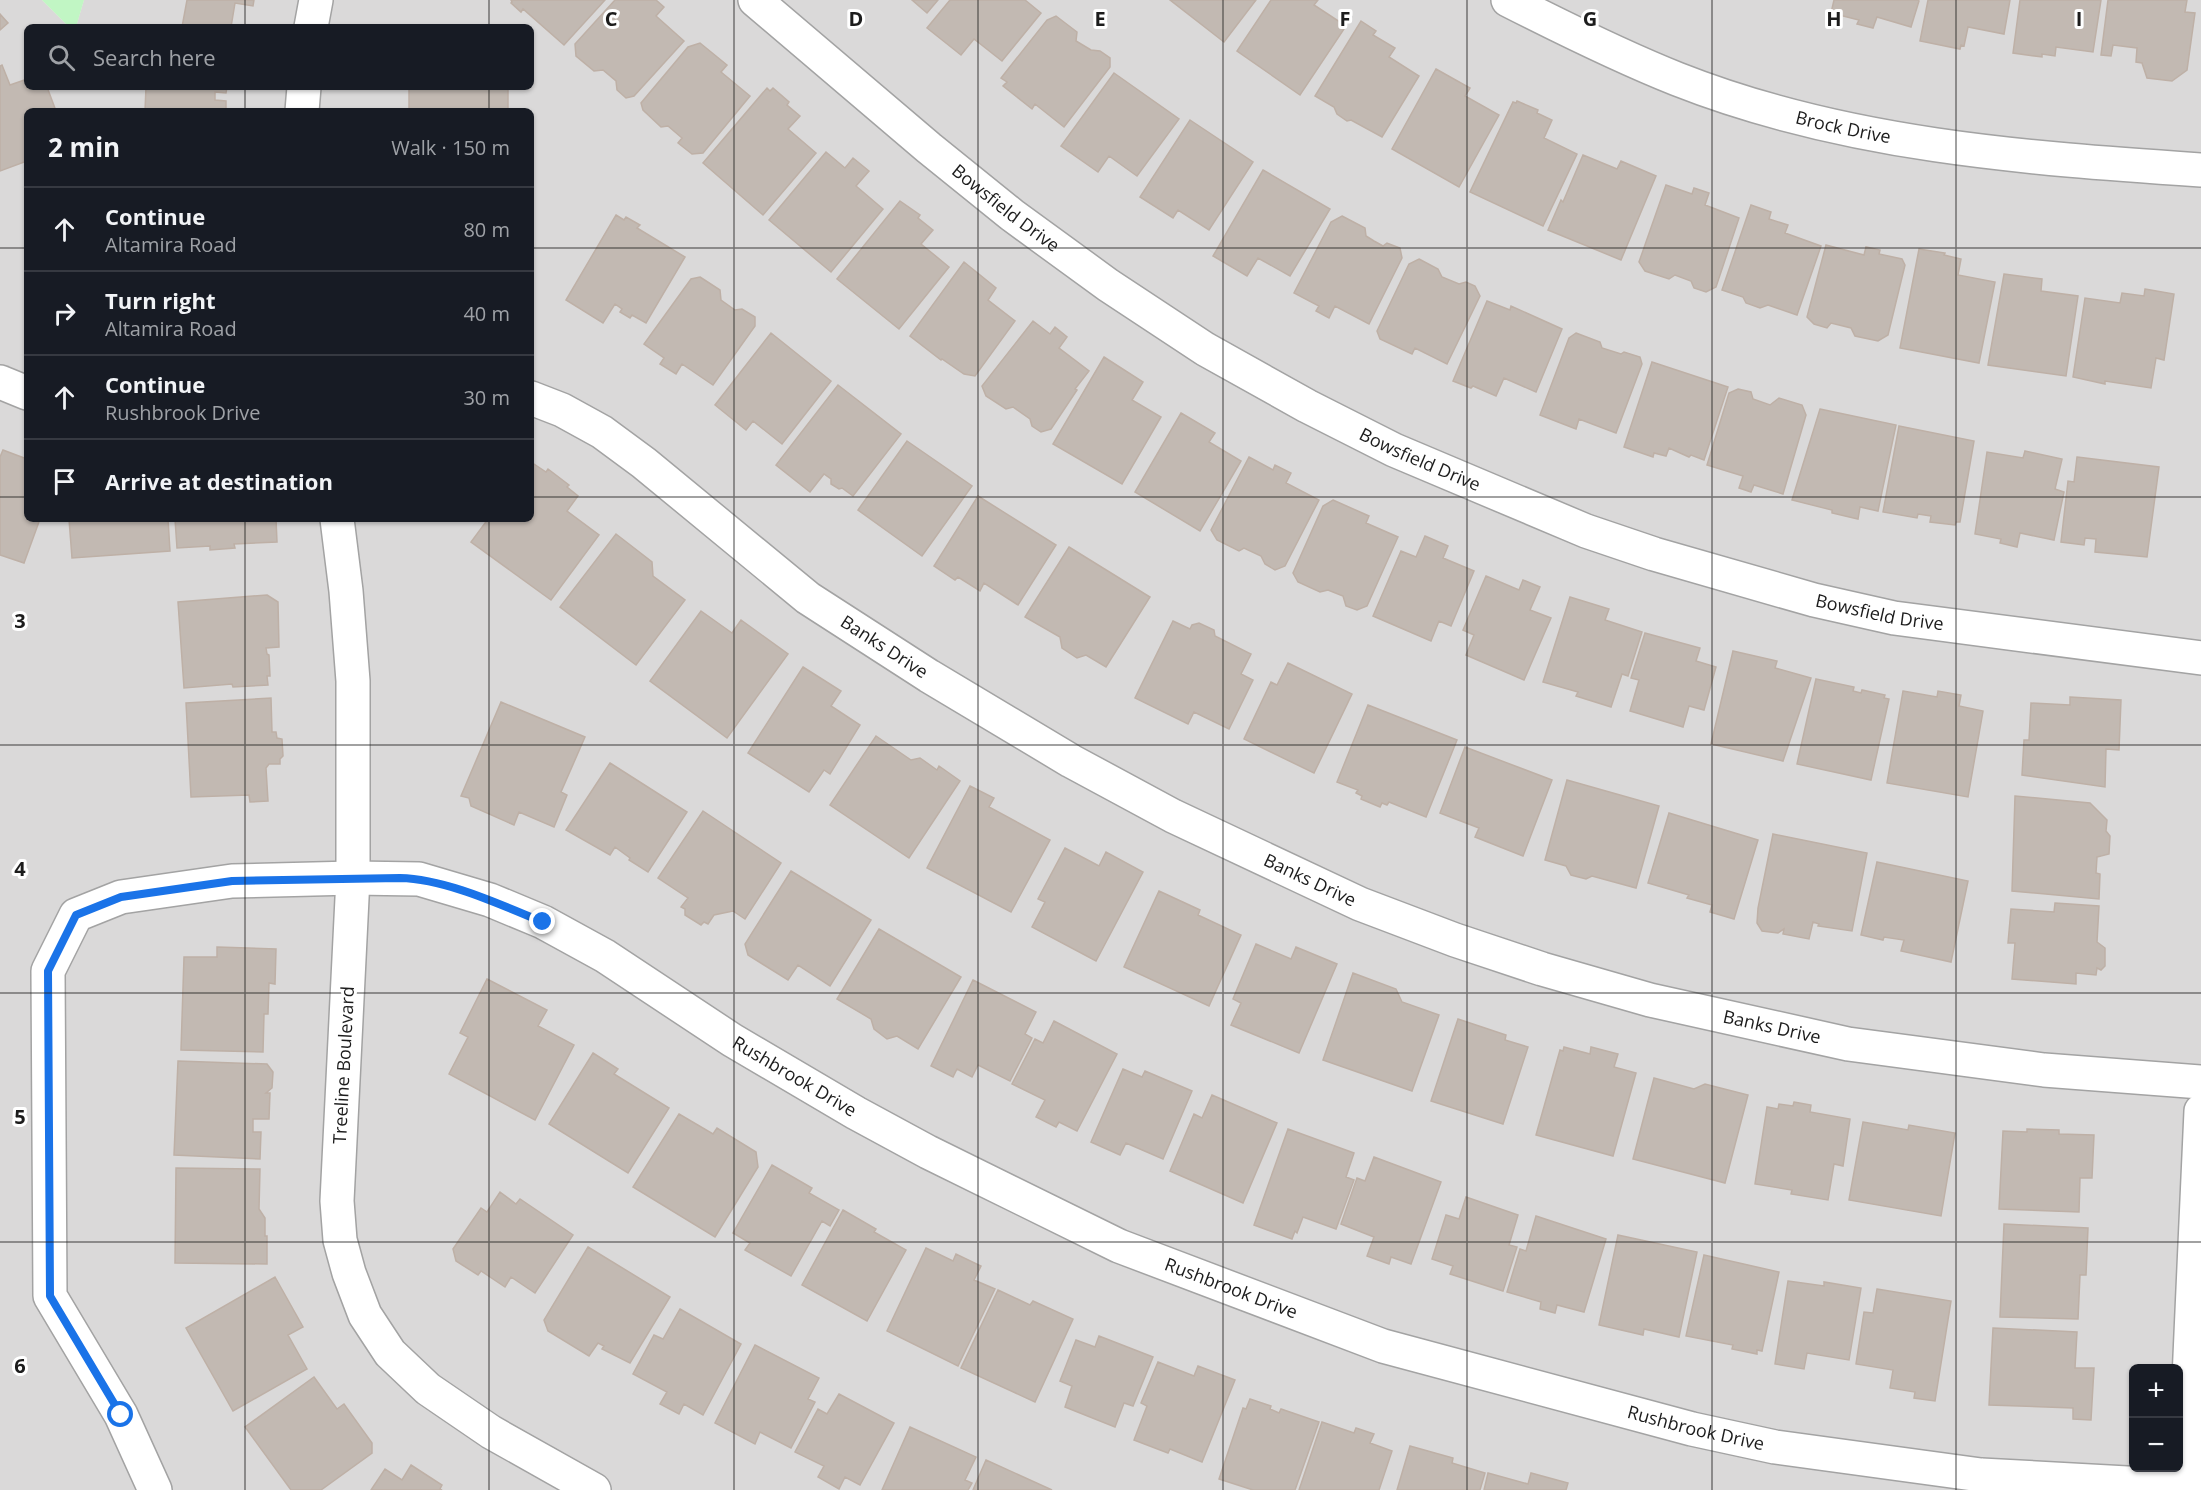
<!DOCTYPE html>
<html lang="en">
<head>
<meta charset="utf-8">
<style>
	:root { --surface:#171b24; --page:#20242c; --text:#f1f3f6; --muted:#9ea1a6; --line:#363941 }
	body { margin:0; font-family:"Open Sans",sans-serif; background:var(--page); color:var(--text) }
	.controls { position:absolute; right:18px; bottom:18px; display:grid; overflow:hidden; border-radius:9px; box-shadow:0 2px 4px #0004 }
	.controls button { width:54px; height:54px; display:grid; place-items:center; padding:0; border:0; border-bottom:2px solid var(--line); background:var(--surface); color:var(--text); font:30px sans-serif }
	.stop { position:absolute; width:18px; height:18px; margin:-14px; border:4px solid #1a73e8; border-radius:50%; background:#fff }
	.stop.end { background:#1a73e8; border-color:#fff; box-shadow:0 2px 6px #0008 }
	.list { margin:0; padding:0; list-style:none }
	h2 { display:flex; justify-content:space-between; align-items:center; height:78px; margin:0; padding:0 24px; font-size:26px }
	h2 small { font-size:20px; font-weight:400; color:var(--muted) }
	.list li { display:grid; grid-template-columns:39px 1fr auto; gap:18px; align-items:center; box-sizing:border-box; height:84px; padding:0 24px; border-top:2px solid var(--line) }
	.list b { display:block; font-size:22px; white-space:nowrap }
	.list p { margin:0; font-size:20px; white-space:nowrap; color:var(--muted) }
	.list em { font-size:20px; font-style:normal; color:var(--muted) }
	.icon { flex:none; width:33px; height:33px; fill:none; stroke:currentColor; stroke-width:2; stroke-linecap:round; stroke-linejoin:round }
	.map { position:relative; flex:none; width:2201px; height:1490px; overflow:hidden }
	.search { position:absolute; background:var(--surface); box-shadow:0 2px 4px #0004; left:24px; top:24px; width:510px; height:66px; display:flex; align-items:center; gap:15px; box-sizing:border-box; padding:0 21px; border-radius:9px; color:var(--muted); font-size:22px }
	.panel { position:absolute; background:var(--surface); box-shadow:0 2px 4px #0004; left:24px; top:108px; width:510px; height:414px; border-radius:9px }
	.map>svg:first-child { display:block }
</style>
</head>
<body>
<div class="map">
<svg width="2201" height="1490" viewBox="0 0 2201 1490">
	<rect width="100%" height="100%" fill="#edeae3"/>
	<!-- residential -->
	<path fill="#dad9d9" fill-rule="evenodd" d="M0,0H42L69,27H27V87H531V27H76L84,0H2201V1490H0ZM27,111H531V519H27ZM2134,1368H2178V1468H2134Z"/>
	<!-- park -->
	<path fill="#c1f6c4" d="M42,0H84L76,27H69Z"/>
	<!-- building -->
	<path fill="#c2b9b2" stroke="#beb0a6" stroke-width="1.5" d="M187,0H254L253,6L235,3L231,27H182Z
		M511,0H605L564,45L523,9L521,12L511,3L512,2Z
		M615,0H656L664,7L656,16L684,41L634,96L626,98L617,90L616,81L603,70L594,71L576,56L575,44Z
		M912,0H938L927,13Z
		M950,0H1025L1041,13L1002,61L974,39L961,55L927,28Z
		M1170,0H1256L1224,42Z
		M1271,0H1318L1314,5L1346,26L1300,95L1237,51Z
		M1834,0H1918L1919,1L1911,27L1877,17L1873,28L1857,24L1859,20L1831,13Z
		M1928,0H2010L2004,34L1968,27L1964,46L1961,45L1960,49L1920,41Z
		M2020,0H2101L2093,52L2056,47L2055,56L2042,54V57L2013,53Z
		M2108,0H2187L2185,12L2195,13L2187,70L2172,81L2147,78L2142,63L2136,62L2137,48L2113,45L2111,56L2101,55Z
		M0,14L8,23L0,30Z
		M1056,16L1077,32L1076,41L1091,50L1100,51L1110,58V67L1064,127L1035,104L1032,109L1003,86L1007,82L1001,78L1047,20Z
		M1361,21L1376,31L1373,35L1395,48L1389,57L1419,76L1382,137L1351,120L1347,121L1337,114L1334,107L1315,96Z
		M700,43L727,65L721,72L750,96L703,153L692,154L678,143L682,138L668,126L661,127L643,110L641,103L688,47Z
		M2,65L10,85L27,79V87H47L56,111H27V161L0,171V66Z
		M1436,69L1470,88L1465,96L1499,115L1459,187L1392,149Z
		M1114,73L1179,119L1137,176L1109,156L1098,172L1061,146Z
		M146,87H227L226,93L215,92V100L226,101V111H145Z
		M409,87H508V111H409Z
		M767,88L770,91L773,88L789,102L787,105L800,116L788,129L816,153L763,215L703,163Z
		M1517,101L1538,110L1537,113L1552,120L1544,138L1577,154L1543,226L1470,192L1513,102L1516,103Z
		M1190,120L1253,162L1209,230L1178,210L1173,218L1140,197Z
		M826,152L845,168L853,158L869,171L856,186L883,209L831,272L769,220Z
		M1583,155L1617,169L1621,161L1656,176L1621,260L1548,230L1561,200L1563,202Z
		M1263,170L1330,209L1290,276L1258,258L1247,276L1213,256Z
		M1666,185L1692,194L1694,188L1709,193L1705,205L1739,218L1716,287L1706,292L1694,288L1691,281L1675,275L1669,279L1645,271L1639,262Z
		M900,201L920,215L918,218L933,230L921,244L949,267L899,329L837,279Z
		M1751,205L1771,212L1769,219L1788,225L1785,233L1821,246L1797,315L1768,305L1760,308L1746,303L1743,297L1722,290Z
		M616,215L624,220L626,217L640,225L637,228L685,257L646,323L632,315L630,318L620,312L622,309L615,304L603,323L566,300Z
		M1342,216L1365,228L1366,236L1374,241L1383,246L1387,243L1400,248L1402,258L1369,324L1335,306L1329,318L1316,311L1319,306L1294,293L1331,222Z
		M1826,245L1864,255L1866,247L1880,250L1879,254L1902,259L1905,265L1888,335L1878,341L1855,336L1851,328L1831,323L1827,328L1814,324L1807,317Z
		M1919,249L1945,253L1944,255L1961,259L1958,275L1995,282L1979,363L1900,348Z
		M1419,259L1438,269L1442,277L1459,284L1466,282L1475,286L1480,296L1447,364L1415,348L1412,354L1380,339L1377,331L1409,264Z
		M964,262L996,288L988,300L1015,321L975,376L964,374L942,359L941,360L910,336Z
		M2004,274L2042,279L2041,291L2078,296L2066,376L1988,365Z
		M700,277L720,290L721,300L735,310L742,309L755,317V326L713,385L682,364L676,374L660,364L664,358L644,344L691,279Z
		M2145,289L2174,294L2164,360L2156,358L2151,388L2105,381V384L2073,377L2085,298L2120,303L2122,293L2144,296Z
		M1487,301L1510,310L1511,306L1562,329L1536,392L1504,378L1496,396L1473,386L1471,388L1453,381Z
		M1033,321L1050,334L1055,327L1067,337L1059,348L1089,371L1075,389L1077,390L1051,429L1041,432L1032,426L1030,419L1013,407L1006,409L986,396L982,386Z
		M771,333L831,381L782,444L753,421L746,430L715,405Z
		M1576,333L1600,342L1602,348L1621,354L1624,352L1640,357L1642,364L1616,433L1579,419L1576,429L1540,415L1569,338Z
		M1104,357L1143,382L1132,400L1161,417L1122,484L1053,444Z
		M1652,362L1728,387L1704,460L1691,455L1689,457L1669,448L1666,456L1654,453L1653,457L1624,447Z
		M838,385L901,434L853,496L842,488L839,489L831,484V479L824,474L810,492L776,465Z
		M1738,389L1751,392L1753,399L1770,405L1779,398L1802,405L1806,415L1783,494L1754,485L1751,492L1739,488L1743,476L1707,465L1729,393Z
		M1820,409L1896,425L1878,511L1860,507L1858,519L1832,513V510L1792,500Z
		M1181,413L1215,433L1209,442L1241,461L1200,531L1135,492Z
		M1899,426L1974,441L1960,522H1956L1955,525L1930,522L1931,516L1918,514L1917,518L1883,512Z
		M907,441L972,486L922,556L858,510Z
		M3,450L27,459V519H40L24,563L0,555V457Z
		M2025,451L2062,459L2055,489L2064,492L2054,540L2020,533L2017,547L2000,543L2001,539L1975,534L1987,452L2023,458Z
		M1249,457L1273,470L1275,465L1291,473L1286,483L1319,500L1285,566L1275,570L1265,564L1261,556L1244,548L1239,551L1217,540L1211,530Z
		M2077,457L2159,467L2147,557L2095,552L2096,539L2085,538L2084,545L2061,542L2068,481L2074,482Z
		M531,462L546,472L548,469L569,485L567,487L578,496L567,511L599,535L551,600L471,542L488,519H531Z
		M978,496L1056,545L1018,605L984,583L980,591L958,577L955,580L934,566Z
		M1333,500L1369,516L1366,523L1398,537L1367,606L1357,610L1346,606L1343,596L1328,590L1320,592L1298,582L1293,573L1323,506Z
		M69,519H168L170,551L72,558Z
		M175,519H276L277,542L234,544L235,548L210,550V546L177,548Z
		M616,534L652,562L653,576L685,600L636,665L560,607Z
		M1425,536L1448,546L1443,558L1474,571L1451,626L1439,621L1431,641L1373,616L1401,551L1416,557Z
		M1069,547L1150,597L1106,667L1086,655L1077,658L1062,648L1060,637L1025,617Z
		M1486,576L1519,590L1523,580L1540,587L1530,610L1551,618L1524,680L1466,655L1474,635L1463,630Z
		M267,595L278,602L279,647L266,648L267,654L269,655L270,676H267L268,685L233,687L232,684L184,688L178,602Z
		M1570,597L1609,609L1605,620L1642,632L1628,676L1622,674L1611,707L1576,696L1578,692L1543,682Z
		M701,611L732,633L741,620L788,654L727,738L650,681Z
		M1173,621L1190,629L1192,625L1199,623L1214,630L1215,636L1251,654L1241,674L1253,680L1229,729L1194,712L1188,724L1135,698Z
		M1645,633L1700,648L1696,661L1716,667L1704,710L1689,706L1683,727L1630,711L1639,680L1631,678Z
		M1733,651L1777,661L1775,668L1811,678L1783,761L1711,744Z
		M1288,663L1352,694L1314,773L1244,739L1271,682L1277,685Z
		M803,667L841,691L831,706L860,725L830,774L824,770L809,792L748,753Z
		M1816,679L1854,687L1853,691L1861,693L1862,690L1885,695L1884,698L1889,699L1871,780L1797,764Z
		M1903,691L1937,697L1938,691L1961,695L1959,706L1983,711L1968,797L1887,783Z
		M2070,697L2121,700L2119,750L2106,749L2105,787L2022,775L2024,740H2029L2031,703L2070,705Z
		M271,698L272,732H276L277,738L282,739L283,756L280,759V764H269L266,768L268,801L250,802L249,795L191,797L186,703Z
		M501,702L585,737L561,792L567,795L554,827L519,812L514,825L471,806L469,798L461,796Z
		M1368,705L1457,740L1426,817L1389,802L1387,805L1382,803L1380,807L1361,799L1362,796L1356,793L1358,790L1337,782Z
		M876,736L911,760L920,758L937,770L939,766L960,781L909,858L830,805Z
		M1465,747L1552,780L1523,856L1475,837L1479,828L1440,813Z
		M610,763L687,812L648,872L629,860L630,858L615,847L610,855L566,830Z
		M1567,780L1659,806L1636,888L1592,876L1586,879L1571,875L1566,866L1545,860Z
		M970,786L994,798L989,807L1050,840L1011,912L927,868Z
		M2015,796L2090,803L2107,820L2106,831L2110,836L2109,854L2097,857L2096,873L2100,874L2099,899L2012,891Z
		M703,811L781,863L745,919L733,911L714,915L708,924L704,922L701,925L685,915V909L681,907L688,898L658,878Z
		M1669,813L1758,840L1734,919L1710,912L1712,905L1687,898L1689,895L1648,883Z
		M1773,834L1867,853L1852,931L1818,926L1819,924L1813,922L1809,939L1783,934L1784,929L1778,933L1762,931L1757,923L1758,908Z
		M1065,848L1099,866L1106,852L1143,872L1096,961L1032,927L1045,902L1038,899Z
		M1877,862L1968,881L1951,962L1901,951L1904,940L1884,937L1883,940L1861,935Z
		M791,871L871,920L830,986L798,965L788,980L748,955L745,944Z
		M1159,891L1200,910L1198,915L1241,935L1209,1006L1124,967Z
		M2055,903L2099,906L2097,942L2105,948V966L2101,970L2097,968L2096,975L2076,973V984L2012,979L2015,943H2008L2011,909L2054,912Z
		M879,929L961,977L918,1049L897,1036L887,1039L874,1029L871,1019L837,999Z
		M1256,944L1291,959L1296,947L1337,964L1299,1053L1231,1025L1241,1003L1233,999Z
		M217,947L276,949L275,984L269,983L268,1014H264L263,1052L181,1050L184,957H217Z
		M1353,973L1396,989L1402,1002L1439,1015L1412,1091L1323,1060Z
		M487,979L547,1010L538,1026L574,1045L535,1120L449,1074L468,1037L460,1033Z
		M973,980L1036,1012L1025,1034L1032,1038L1010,1081L978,1065L972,1077L957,1069L953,1077L931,1066Z
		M1458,1019L1506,1035L1505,1040L1528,1047L1503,1124L1431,1101Z
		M1054,1021L1117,1054L1077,1131L1059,1122L1056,1127L1036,1117L1045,1100L1012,1084L1035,1039L1043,1043Z
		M1564,1047L1590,1054L1591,1047L1618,1054L1614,1067L1636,1073L1613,1156L1536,1135L1560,1050L1563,1051Z
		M593,1053L618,1069L614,1074L669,1108L628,1173L549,1124Z
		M178,1061L267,1064L273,1072L272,1088L266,1093H270L269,1119H253V1132H261L260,1159L174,1155Z
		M1123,1069L1142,1077L1145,1071L1192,1091L1163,1159L1126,1143L1120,1155L1091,1142Z
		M1654,1078L1694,1089L1705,1084L1748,1095L1725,1183L1633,1159Z
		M1212,1095L1277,1123L1243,1203L1170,1171L1194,1114L1202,1118Z
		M1794,1102L1811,1105L1810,1112L1850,1119L1843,1166L1834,1164L1828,1200L1791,1194L1792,1190L1755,1184L1767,1107L1778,1109L1779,1104L1793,1106Z
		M679,1114L713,1134L717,1128L756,1152L758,1167L715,1237L633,1187Z
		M1863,1122L1908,1130L1909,1125L1955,1133L1941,1216L1849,1200Z
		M1288,1129L1354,1153L1346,1177L1354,1180L1336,1229L1303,1217L1297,1233L1295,1231L1292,1239L1254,1225Z
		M2027,1129L2059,1130V1134L2094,1135L2092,1178H2080L2079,1212L1999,1209L2003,1131L2027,1132Z
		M1374,1157L1441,1182L1411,1264L1391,1257L1389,1264L1367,1256L1374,1237L1341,1224L1357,1178L1365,1181Z
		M772,1165L812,1188L809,1193L839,1210L830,1226L822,1221L791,1276L745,1250L750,1243L733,1233Z
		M176,1168L260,1169L259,1209L265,1218V1236H267V1264L175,1263Z
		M500,1192L516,1204L520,1199L573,1235L535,1293L511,1277L505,1287L481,1271L478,1275L456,1261L453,1249L481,1208L487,1212Z
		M1466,1197L1518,1215L1509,1245L1517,1247L1503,1291L1450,1274L1453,1266L1432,1259L1446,1215L1459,1219Z
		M843,1210L876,1229L874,1232L906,1250L867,1321L802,1285Z
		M1536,1216L1606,1239L1584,1312L1557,1305L1555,1313L1540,1309L1541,1302L1507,1292L1520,1249L1526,1251Z
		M2004,1224L2088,1228L2086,1275H2080L2078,1319L2000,1317Z
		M1618,1235L1697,1252L1679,1337L1644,1329L1643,1335L1599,1325Z
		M588,1247L670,1297L630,1363L602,1349L604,1346L598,1343L589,1356L548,1331L544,1320Z
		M926,1248L953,1261L956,1254L981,1266L974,1280L995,1289L958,1366L887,1331Z
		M1704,1255L1779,1272L1762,1351L1757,1350V1354L1732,1349L1733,1345L1686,1336Z
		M275,1277L303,1327L288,1335L307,1369L233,1411L186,1328Z
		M1788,1281L1824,1286V1282L1861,1288L1849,1360L1807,1353L1804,1369L1775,1364Z
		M1877,1289L1951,1301L1935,1401L1914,1398L1915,1392L1890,1388L1893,1370L1856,1364L1864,1312L1873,1313Z
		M998,1290L1030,1305L1033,1301L1073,1319L1035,1402L961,1368Z
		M680,1309L741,1344L703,1415L684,1404L679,1414L660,1404L667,1392L633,1374L654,1335L663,1339Z
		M1993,1328L2077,1332L2075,1368H2094L2091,1420L2073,1419V1408L1989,1405Z
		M1099,1336L1153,1357L1133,1406L1124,1403L1115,1427L1065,1407L1072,1386L1060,1381L1076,1340L1095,1347Z
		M755,1345L819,1378L808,1399L815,1402L791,1448L760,1432L755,1444L715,1423Z
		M1158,1362L1194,1376L1198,1366L1235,1380L1202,1462L1170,1449L1168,1453L1134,1440L1147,1406L1141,1403Z
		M314,1377L337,1409L344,1404L372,1443V1453L321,1490H291L245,1427Z
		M839,1394L894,1423L860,1485L845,1477L839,1489L818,1477L824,1466L795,1452L818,1409L827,1414Z
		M1250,1399L1271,1406L1270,1409L1279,1413L1281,1409L1319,1422L1295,1490H1253L1219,1479L1243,1408L1246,1409Z
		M1322,1422L1354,1433L1356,1428L1374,1434L1370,1443L1392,1451L1379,1490H1299Z
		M910,1427L976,1457L965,1480L972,1483L968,1490H882Z
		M1410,1446L1453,1458L1452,1463L1485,1473L1480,1490H1397Z
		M986,1460L1052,1490H973Z
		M411,1465L442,1485L440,1489L442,1490H371L385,1469L402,1480Z
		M1488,1473L1528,1484L1531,1473L1568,1483L1566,1490H1484Z"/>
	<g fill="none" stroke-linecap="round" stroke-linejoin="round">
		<defs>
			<g id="minor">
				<path id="s1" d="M755,0L929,148L1012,215L1108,285L1205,349L1307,406L1394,450L1586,531L1654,554L1814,600L1894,618L2201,658"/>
				<path id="s2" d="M1508,0C1563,28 1619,56 1677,79C1844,145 2024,158 2201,170"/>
				<path d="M311,27L316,0"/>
				<path d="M302,111L304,87"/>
				<path d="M0,382L27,393"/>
				<path id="s3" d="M531,398L562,410L602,432L644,463L808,598L929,676L1071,761L1173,816L1360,904L1455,940L1542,969L1650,1000L1848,1044L2044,1070L2201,1082"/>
				<path d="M337,519L346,591L353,681V878L337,1201L340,1240L349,1273L365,1315L390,1353L428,1389L491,1432L594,1490"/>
				<path id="s4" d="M155,1490L121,1415L50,1296L48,971L76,915L121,897L232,881L353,878L419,879L490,900L543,922L605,956L732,1040L856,1113L928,1152L1119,1246L1383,1346L1692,1429L1775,1447L1981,1475L2201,1487"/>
				<path d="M2184,1490L2201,1111"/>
			</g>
		</defs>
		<!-- minor casing -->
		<use href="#minor" stroke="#a3a3a3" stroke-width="36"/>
		<!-- minor -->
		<use href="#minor" stroke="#fff" stroke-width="33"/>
	</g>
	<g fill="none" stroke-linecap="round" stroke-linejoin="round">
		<!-- route -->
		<path stroke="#1a73e8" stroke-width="8" d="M121,1415L50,1296L48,971L76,915L121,897L232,881L400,878C446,879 501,905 543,922"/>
	</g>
	<!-- grid -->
	<path fill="none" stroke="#1c1c1c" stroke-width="1.5" stroke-opacity="0.55" d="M245,0V27M489,0V27M734,0V1490M978,0V1490M1223,0V1490M1467,0V1490M1712,0V1490M1956,0V1490M245,87V111M489,87V111M0,248H27M531,248H2201M0,497H27M531,497H2201M245,519V1490M489,519V1490M0,745H2201M0,993H2201M0,1242H2201"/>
	<g text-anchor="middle" stroke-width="6" stroke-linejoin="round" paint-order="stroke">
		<!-- street labels -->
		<g font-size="18" fill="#1c1c1c" stroke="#fff">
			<text dy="6" stroke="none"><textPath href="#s2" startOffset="360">Brock Drive</textPath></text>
			<text dy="6" stroke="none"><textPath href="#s1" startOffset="326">Bowsfield Drive</textPath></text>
			<text dy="6" stroke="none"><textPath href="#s1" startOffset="812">Bowsfield Drive</textPath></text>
			<text dy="6" stroke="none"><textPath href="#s1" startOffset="1298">Bowsfield Drive</textPath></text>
			<text dy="6" stroke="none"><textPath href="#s3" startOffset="434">Banks Drive</textPath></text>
			<text dy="6" stroke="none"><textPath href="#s3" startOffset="920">Banks Drive</textPath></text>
			<text dy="6" stroke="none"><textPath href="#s3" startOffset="1406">Banks Drive</textPath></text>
			<text transform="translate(344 1065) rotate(-87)" y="6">Treeline Boulevard</text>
			<text dy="6" stroke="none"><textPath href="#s4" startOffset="1383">Rushbrook Drive</textPath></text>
			<text dy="6" stroke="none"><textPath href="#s4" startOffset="1869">Rushbrook Drive</textPath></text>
			<text dy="6" stroke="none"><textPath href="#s4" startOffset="2355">Rushbrook Drive</textPath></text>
		</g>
	</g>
	<g font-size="20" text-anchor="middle" font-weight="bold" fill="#1c1c1c" stroke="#fff" stroke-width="6" stroke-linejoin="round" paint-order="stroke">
		<text x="611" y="26">C</text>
		<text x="856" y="26">D</text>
		<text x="1100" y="26">E</text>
		<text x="1345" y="26">F</text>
		<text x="1590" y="26">G</text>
		<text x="1834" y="26">H</text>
		<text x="2079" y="26">I</text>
		<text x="20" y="628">3</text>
		<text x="20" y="876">4</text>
		<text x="20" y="1124">5</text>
		<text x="20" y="1373">6</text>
	</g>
</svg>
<div class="controls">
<button>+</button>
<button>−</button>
</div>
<div class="stop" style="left:121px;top:1415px"></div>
<div class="stop end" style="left:543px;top:922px"></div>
<div class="search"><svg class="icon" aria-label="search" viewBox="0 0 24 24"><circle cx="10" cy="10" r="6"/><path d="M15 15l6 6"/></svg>Search here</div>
<section class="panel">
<h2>2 min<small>Walk · 150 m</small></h2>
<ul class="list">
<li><svg class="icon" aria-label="ahead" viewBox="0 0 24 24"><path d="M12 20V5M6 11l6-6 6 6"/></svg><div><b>Continue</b><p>Altamira Road</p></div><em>80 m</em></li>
<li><svg class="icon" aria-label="right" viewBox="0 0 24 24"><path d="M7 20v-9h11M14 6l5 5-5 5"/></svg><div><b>Turn right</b><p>Altamira Road</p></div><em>40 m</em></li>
<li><svg class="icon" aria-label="ahead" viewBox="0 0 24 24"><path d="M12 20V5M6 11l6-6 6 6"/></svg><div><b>Continue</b><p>Rushbrook Drive</p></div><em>30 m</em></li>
<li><svg class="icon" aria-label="arrive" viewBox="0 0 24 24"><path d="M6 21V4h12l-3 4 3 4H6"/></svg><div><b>Arrive at destination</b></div></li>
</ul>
</section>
</div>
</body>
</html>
